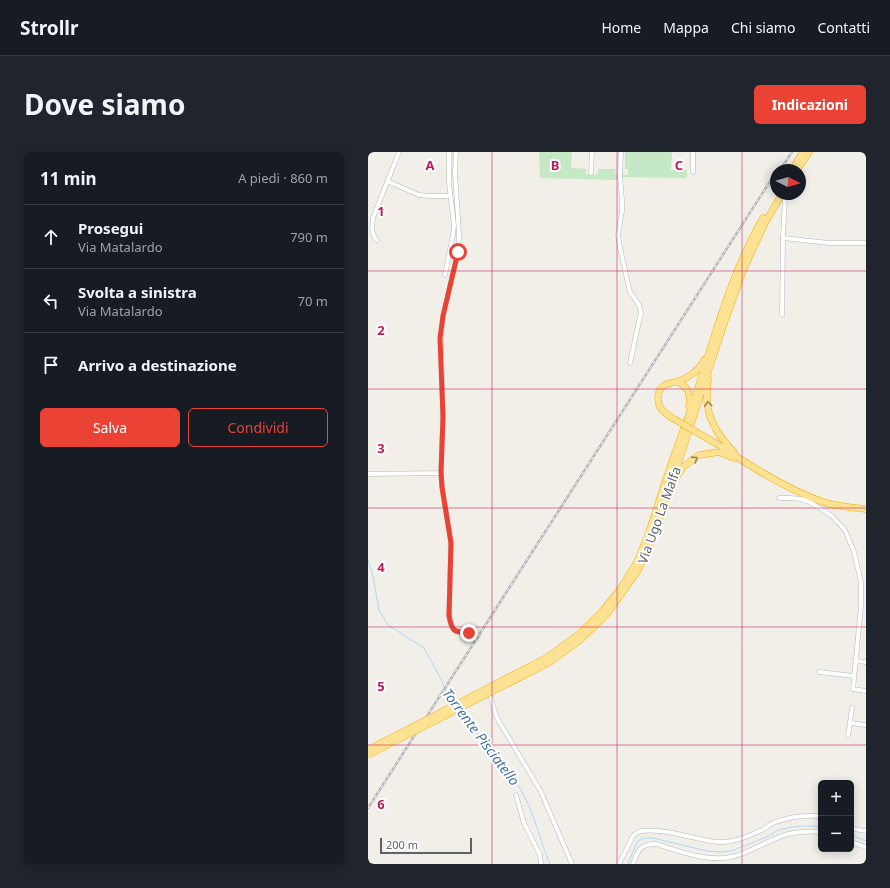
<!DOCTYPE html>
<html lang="it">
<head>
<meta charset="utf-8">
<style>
	:root { --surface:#171b24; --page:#20242c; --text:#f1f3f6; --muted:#9ea1a6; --line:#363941; --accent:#ea4335 }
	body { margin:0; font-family:"Noto Sans",sans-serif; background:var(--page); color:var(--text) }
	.controls { position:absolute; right:12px; bottom:12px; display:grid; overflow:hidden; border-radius:6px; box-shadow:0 2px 10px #0003 }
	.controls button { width:36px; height:36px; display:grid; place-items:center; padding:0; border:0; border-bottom:1px solid var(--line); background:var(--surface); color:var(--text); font:20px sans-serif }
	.compass { position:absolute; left:402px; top:12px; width:36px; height:36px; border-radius:50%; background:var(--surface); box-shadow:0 2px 10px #0003; rotate:95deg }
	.scale { position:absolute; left:12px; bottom:10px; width:92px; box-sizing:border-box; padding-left:4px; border:2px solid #5f6368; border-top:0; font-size:11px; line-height:14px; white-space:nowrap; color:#5f6368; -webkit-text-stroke:3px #fff; paint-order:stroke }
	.stop { position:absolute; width:12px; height:12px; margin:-9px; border:3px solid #ea4335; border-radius:50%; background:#fff }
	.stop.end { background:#ea4335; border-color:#fff; box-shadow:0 1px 4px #0008 }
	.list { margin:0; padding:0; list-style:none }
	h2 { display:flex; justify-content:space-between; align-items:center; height:52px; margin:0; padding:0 16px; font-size:17px }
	h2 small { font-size:13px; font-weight:400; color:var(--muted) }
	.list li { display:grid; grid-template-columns:26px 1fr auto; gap:12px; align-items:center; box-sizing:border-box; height:64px; padding:0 16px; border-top:1px solid var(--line) }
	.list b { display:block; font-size:15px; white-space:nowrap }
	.list p { margin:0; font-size:13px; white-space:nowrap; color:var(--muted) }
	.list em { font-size:13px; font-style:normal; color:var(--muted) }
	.actions { display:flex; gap:8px; padding:12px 16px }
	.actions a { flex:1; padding:9px 0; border:1px solid var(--accent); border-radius:6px; text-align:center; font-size:14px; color:var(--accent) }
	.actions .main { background:var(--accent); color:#fff }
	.icon { flex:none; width:22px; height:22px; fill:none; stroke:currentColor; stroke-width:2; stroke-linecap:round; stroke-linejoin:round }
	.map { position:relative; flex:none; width:498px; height:712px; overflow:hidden; border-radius:6px }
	header { display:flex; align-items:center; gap:24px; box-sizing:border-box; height:56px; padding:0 20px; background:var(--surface); border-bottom:1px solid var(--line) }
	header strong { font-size:19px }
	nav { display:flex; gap:22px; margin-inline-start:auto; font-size:14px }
	.intro { display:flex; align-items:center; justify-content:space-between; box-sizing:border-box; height:96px; padding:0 24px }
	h1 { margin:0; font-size:28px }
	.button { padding:10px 18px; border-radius:6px; background:var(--accent); color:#fff; font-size:14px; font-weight:700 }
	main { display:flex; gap:24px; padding:0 24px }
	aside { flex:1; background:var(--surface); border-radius:6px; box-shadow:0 2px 10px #0003 }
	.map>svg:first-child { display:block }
</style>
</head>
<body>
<header>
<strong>Strollr</strong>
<nav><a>Home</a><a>Mappa</a><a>Chi siamo</a><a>Contatti</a></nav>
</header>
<div class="intro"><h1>Dove siamo</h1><a class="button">Indicazioni</a></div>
<main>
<aside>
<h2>11 min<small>A piedi · 860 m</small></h2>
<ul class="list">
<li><svg class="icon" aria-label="ahead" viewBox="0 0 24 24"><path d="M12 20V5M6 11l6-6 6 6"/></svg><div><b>Prosegui</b><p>Via Matalardo</p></div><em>790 m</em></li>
<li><svg class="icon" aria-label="left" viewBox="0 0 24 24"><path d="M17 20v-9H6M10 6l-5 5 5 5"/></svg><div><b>Svolta a sinistra</b><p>Via Matalardo</p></div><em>70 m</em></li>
<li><svg class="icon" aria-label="arrive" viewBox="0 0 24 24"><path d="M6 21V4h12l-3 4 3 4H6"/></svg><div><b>Arrivo a destinazione</b></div></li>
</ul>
<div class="actions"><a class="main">Salva</a><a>Condividi</a></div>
</aside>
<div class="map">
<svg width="498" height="712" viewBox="0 0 498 712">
	<rect width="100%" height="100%" fill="#f1efe8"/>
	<!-- green -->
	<path fill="#c5e8c5" d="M171,0H204L203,16L218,17V22L229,23L230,17H248L247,22L260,23V17H257V0H304L303,18H319V26L254,25L253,28L172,26Z"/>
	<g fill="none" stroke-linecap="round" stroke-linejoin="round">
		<!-- stream -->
		<path stroke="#aadaff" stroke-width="1" d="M0,408L5,424L11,458L20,473L56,496L73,527L80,544L85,550
			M91,559L152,636C166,659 171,687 182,712
			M483,683L498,689
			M260,712L269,690L275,686H285L339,699L354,700L366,698L401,684L410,678L430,674H453"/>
		<defs>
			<path id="minor" d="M88,0L87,21L91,82L90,100L75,164L73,186L75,265L73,321L74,335L83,391L81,464C84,479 85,480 101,481
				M253,0L252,23L254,49V59L250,83L252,96L262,140L271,153L273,160L262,211
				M325,20V0
				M223,21L224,0
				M19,29L51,43L61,44H82
				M415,86L461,91H498
				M9,88C3,82 4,74 5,66L31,0
				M77,123L85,83L86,73L81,31V0
				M414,163L415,86L417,44
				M0,322L73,321
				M411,346H422L433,347L442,350L464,364L477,378L486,400L493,430V454L485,537L498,539
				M487,509L498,510
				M451,520L486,524
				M123,546C125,552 126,559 129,566L173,640L204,712
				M482,571L498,573
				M480,584L484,556
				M148,643L156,671L172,703L173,712
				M483,675L486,677L498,679
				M483,690L498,695
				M251,712L264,686C265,684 266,682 268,681C283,672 331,689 350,690C365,691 381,684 394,678C398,676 401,673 405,671C420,665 437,663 453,664
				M265,712C270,699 272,691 288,692C311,699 338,710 363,705C382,701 398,689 417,683C425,680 444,679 453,680"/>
			<path id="highway" d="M424,18L435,0
				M429,18L441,0
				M340,227C339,236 338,247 340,256C343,272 354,288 366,300
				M309,230C320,234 323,242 321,254
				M306,267C297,261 290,258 290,245C290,243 291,239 293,236C296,232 302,231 307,230C319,227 331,219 336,208
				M354,295C385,316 422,339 458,351C469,354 486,356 498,357
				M307,328L315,315L331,303L351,300L366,306
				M280,383C287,363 293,342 300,322C310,292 321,263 331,233C349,176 365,118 395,66
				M279,400L302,336L354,177L376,116L397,71L414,42"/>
		</defs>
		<!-- minor casing -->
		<use href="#minor" stroke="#b5b8bc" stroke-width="5"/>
		<!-- highway casing -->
		<use href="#highway" stroke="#f9ab00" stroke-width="7"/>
		<!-- minor -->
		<use href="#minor" stroke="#fff" stroke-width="4"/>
		<!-- highway -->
		<use href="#highway" stroke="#fde293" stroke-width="6"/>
		<defs>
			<path id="rail" d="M412,18L424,0
				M0,656L408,20"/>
		</defs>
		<!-- rail casing -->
		<use href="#rail" stroke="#b6b7b8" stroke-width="2.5"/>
		<!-- rail -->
		<use href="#rail" stroke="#fff" stroke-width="1" stroke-dasharray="3" stroke-linecap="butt"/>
		<defs>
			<path id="highway-bridge" d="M306,267L354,295
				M0,598L178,506L210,483L233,461L253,436L269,410L280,383
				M0,603L182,510L212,488L239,462L269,420L279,400"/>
		</defs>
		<!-- highway-bridge casing -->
		<use href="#highway-bridge" stroke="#f9ab00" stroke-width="7" stroke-linecap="butt"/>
		<!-- highway-bridge -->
		<use href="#highway-bridge" stroke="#fde293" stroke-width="6"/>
	</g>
	<!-- one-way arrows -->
	<defs><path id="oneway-chevron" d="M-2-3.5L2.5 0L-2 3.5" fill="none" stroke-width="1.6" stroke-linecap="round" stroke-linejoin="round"/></defs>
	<g stroke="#8e8975">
		<use href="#oneway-chevron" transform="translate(340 252) rotate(-96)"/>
		<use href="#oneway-chevron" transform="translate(327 307) rotate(-33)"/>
	</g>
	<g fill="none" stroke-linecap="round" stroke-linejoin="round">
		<!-- route -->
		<path stroke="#ea4335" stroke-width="5" d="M90,100L75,164L72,186L75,265L73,320L74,335L83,391L81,464C84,479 85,480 101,481"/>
	</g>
	<!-- grid -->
	<path fill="none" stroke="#c2185b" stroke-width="1" stroke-opacity="0.55" d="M124,0V712M249,0V712M374,0V712M0,119H498M0,237H498M0,356H498M0,475H498M0,593H498"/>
	<g text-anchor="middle" stroke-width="4" stroke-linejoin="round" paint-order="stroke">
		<!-- street labels -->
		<g font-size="13" fill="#5f6368" stroke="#fff">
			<text transform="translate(291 363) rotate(-70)" y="5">Via Ugo La Malfa</text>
		</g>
		<!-- water labels -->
		<g font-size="14" font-style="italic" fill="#4174aa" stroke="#fff">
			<text transform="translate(113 585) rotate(53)" y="5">Torrente Pisciatello</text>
		</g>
	</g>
	<g font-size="13" text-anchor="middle" font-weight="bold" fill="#c2185b" stroke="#fff" stroke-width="4" stroke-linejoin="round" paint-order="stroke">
		<text x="62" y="18">A</text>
		<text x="187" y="18">B</text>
		<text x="311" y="18">C</text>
		<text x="13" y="64">1</text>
		<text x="13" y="183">2</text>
		<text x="13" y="301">3</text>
		<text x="13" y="420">4</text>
		<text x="13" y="539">5</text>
		<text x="13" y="657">6</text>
	</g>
</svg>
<div class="controls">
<button>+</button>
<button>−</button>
</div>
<svg class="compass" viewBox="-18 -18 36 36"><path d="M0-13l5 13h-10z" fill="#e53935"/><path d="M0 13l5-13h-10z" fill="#9ea1a6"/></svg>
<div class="scale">200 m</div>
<div class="stop" style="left:90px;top:100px"></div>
<div class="stop end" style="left:101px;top:481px"></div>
</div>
</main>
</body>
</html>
